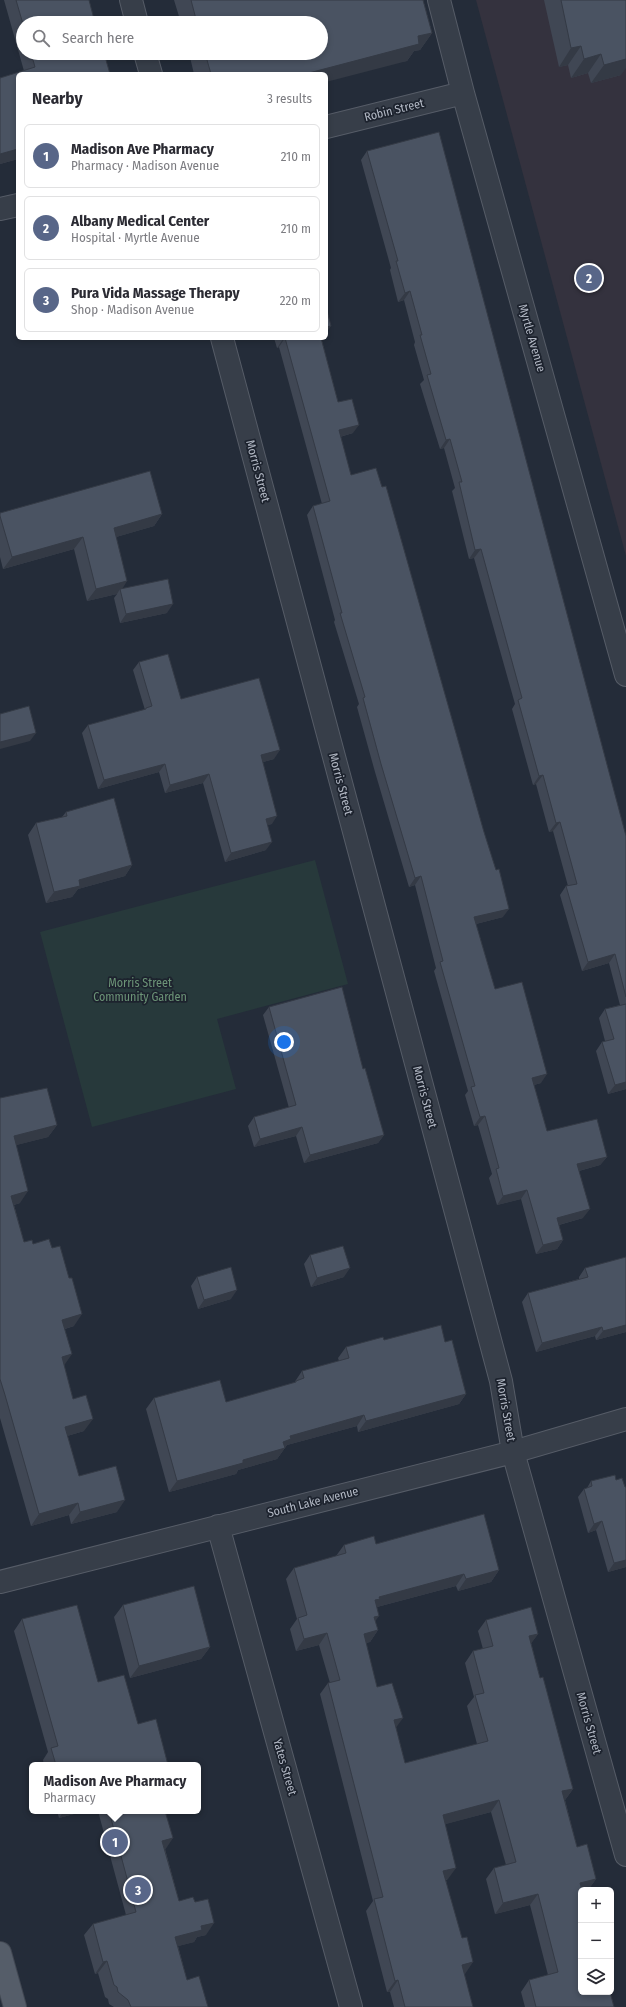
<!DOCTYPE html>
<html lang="en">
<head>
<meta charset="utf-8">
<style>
	:root { --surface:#fff; --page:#f2f2f3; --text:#2b2b33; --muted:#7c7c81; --line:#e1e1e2; --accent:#586688 }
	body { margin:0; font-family:"Fira Sans Condensed",sans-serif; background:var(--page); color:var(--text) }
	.controls { position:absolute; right:12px; bottom:12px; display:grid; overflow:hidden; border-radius:6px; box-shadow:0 2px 6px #0003 }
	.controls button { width:36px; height:36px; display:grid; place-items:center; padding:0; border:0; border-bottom:1px solid var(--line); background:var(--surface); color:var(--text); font:20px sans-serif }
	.you { position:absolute; left:284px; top:1042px; width:14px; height:14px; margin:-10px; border:3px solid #fff; border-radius:50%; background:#1a73e8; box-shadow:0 0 0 6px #1a73e833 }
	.badge { display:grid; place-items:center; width:26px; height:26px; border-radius:50%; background:var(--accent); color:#fff; font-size:13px; font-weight:700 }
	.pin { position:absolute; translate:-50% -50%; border:2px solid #fff; box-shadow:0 1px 4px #0006 }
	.popup { position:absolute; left:29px; top:1762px; width:172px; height:52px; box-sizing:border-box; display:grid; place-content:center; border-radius:6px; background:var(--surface); filter:drop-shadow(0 1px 3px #0005); font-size:13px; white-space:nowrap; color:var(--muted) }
	.popup b { font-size:15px; color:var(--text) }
	.popup::after { content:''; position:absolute; left:50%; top:100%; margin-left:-8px; border:8px solid transparent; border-top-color:var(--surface) }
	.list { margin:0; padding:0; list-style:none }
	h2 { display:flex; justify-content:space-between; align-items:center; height:52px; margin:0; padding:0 16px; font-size:17px }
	h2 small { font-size:13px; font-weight:400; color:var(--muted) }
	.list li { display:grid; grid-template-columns:26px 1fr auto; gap:12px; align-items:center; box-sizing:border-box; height:64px; margin:0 8px 8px; padding:0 8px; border:1px solid var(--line); border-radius:6px }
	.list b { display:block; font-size:15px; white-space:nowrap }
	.list p { margin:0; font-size:13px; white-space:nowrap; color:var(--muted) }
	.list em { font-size:13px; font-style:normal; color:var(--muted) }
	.icon { flex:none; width:22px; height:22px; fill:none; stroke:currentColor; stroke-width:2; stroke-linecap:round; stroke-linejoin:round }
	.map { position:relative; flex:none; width:626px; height:2007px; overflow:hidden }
	.search { position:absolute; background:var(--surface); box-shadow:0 2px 6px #0003; left:16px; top:16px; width:312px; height:44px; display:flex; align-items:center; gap:10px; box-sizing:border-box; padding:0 14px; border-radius:22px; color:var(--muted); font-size:15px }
	.panel { position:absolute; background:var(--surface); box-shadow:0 2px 6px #0003; left:16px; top:72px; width:312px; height:268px; border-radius:6px }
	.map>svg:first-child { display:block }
</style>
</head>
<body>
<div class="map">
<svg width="626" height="2007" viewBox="0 0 626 2007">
	<rect width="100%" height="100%" fill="#242c39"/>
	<!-- medical -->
	<path fill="#34323e" d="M476,0H626V556Z"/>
	<!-- green -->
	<path fill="#27393b" d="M315,860L348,984L217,1019L236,1089L92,1127L40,932Z"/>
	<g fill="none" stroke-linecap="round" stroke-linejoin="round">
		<defs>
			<path id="minor" d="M131,0L137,23
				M439,0L463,93L626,675
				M145,53L151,74
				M326,127L463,93
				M0,209L18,205
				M222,338L501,1381L513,1452L626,1855
				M218,1526L351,2007
				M0,1582L513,1452L626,1419"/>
			<path id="major" d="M0,1953L15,2007"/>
		</defs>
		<!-- minor casing -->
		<use href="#minor" stroke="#565c67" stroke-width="24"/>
		<!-- major casing -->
		<use href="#major" stroke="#414752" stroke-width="24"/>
		<!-- minor -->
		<use href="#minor" stroke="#373e49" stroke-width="22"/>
		<!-- major -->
		<use href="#major" stroke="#555d69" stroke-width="22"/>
	</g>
	<!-- wall -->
	<path fill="#404754" d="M4,0H89L23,23V53H104L18,159L0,164V78L24,71Z
		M174,0H423L432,33L420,50L414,51L407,61L326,74H194L189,53H321V23H181Z
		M544,0H626L621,75L591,83L588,73L571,78L568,65L559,67Z
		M367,151L626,836V1089L608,1094L596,1051L602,1042L605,1041L599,1018L605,1009L620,1005L609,963L582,971L560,895L566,886H568L553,831L549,832L536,784L533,785L512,709L515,704L474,558L469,559L452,491L455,488L444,448L440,449L420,384L424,380L414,345L415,342L404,300L398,302L390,270L391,268L361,160Z
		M274,338H321L338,402L353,433L340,437L351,475L503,917L476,924L495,989L541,1083L534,1085L547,1131L607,1157L600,1165L579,1171L583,1218L559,1225L563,1240L557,1249L536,1254L521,1199L497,1205L489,1178L492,1174L478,1125L474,1126L465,1095L468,1091L434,971L436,968L415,885L409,887L375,772L357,707L359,704L334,622L335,620L307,515L313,506L322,504L279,347L277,348Z
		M0,513L162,514L154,526L116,537L122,589L167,613L120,623L114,598L117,594L87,601L74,549L3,569L0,557Z
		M139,662L181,699L274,759L263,762L272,824L267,825L266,850L225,862L203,783L165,793L159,772L98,789L82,733L88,725L145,710L133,670Z
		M66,812L132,865L125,876L78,889L72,897L46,903L28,835L36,823L62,817Z
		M269,1007L363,1069L384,1135L378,1143L304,1163L296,1136L254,1147L248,1126L254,1117L289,1108L263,1015Z
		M0,1098L57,1125L48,1137L16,1145L20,1203L14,1205L24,1242L33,1244L52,1248L74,1326L65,1329L64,1365L73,1399L84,1431L67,1436L79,1476L117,1512L71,1524L69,1515L31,1526L0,1418Z
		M310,1255L344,1277L311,1287L304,1264Z
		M585,1268L626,1332L596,1340L595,1336L536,1352L522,1302L528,1293L579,1279V1277Z
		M197,1277L231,1299L198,1309L191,1286Z
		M384,1340L445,1342L466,1394L459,1404L358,1432L357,1426L287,1445L277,1459L238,1470L236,1474L169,1492L146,1409L154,1398L226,1402L294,1383L302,1371L339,1361L338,1358L346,1347Z
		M616,1480L625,1487H626V1567L608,1572L596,1530L588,1533L578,1497L584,1489L587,1488L591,1481Z
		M376,1544L499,1570L491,1582L458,1591L456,1586L377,1607L375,1621L378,1630L370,1642L366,1643L377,1687L396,1728L405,1763L477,1744L467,1706L474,1697L465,1663L473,1651L483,1649L478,1631L486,1620L538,1634L531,1643L540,1678L573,1789L565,1800L577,1847L596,1879L588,1890H581L614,2007H525L521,1992L529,1980L548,1975L530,1905L495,1914L486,1879L494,1868L506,1865L491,1812L445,1824L448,1879L446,1880L465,1974H464L473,2007H394L390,1992H387L366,1911L373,1901L320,1694L328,1683H330L319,1645L296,1651L290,1629L297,1619L286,1579L294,1568L336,1556L344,1545Z
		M123,1605L210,1647L201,1659L130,1678L114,1617Z
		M22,1619L98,1682L138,1724L168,1765H44L43,1760L48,1752L14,1631Z
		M57,1811H85L59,1818Z
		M98,1811H165V1849L179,1901L206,1935L197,1937L194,1942L178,1946L187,1980L208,2007H114L109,2004L108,1999L105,1997L98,1973L95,1974L84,1935L93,1924L126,1915Z"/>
	<!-- shaded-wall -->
	<path fill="#343a45" d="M432,33L420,50L414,51L407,61L326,82V74H305L418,36Z
		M581,46L568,65L559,67L571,48Z
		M601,54L588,73L571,78L584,59Z
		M626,58V68L621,75L591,83L604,65Z
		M18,149V159L0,164V154Z
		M410,291L404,300L398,302L405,293Z
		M331,326L326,333V327Z
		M285,338L279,347L277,348L283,339Z
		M359,425L353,433L332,439L339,430Z
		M450,439L444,448L440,449L446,440Z
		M162,514L154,526L106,540L114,528Z
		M83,537L74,549L3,569L12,557Z
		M481,549L474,558L469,559L475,550Z
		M127,581L121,591L120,589L117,594L87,601L96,589Z
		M173,604L167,613L120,623L126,614Z
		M36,733L30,741L0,749V742Z
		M280,750L274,759L256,764L261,755Z
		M165,764L159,772L98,789L104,780Z
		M209,774L203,783L165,793L170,785Z
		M543,775L536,784L533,785L539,776Z
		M277,816L272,824L260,827L266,819Z
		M560,822L553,831L549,832L556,823Z
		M272,842L266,850L225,862L231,853Z
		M132,865L125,876L78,889L72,897L46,903L54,892L79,880Z
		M421,876L415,885L409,887L415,878Z
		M509,909L503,917L468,926L474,917Z
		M615,954L609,963L582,971L588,962Z
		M547,1074L541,1083L526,1087L532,1078Z
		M626,1082V1089L608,1094L615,1085Z
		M485,1116L478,1125L474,1126L480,1117Z
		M57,1125L48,1137L5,1148L14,1136Z
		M302,1127L296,1136L254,1147L260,1139Z
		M384,1135L378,1143L304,1163L310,1155Z
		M607,1157L600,1165L571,1173L577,1164Z
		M527,1190L521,1199L497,1205L503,1196Z
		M28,1191L20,1203L3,1208L11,1196Z
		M590,1209L583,1218L551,1227L557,1218Z
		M563,1240L557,1249L536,1254L543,1245Z
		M350,1268L344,1277L311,1287L317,1278Z
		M237,1290L231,1299L198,1309L204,1300Z
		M82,1314L74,1326L54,1332L62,1320Z
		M626,1325V1332L596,1340L603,1331Z
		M602,1327L595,1336L536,1352L542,1343Z
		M72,1354L63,1367L62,1357Z
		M466,1394L459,1404L358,1432L366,1421Z
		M364,1415L357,1426L287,1445L277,1459L238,1470L236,1474L169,1492L177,1481L243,1460L283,1442L290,1436Z
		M93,1419L84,1431L57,1439L65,1427Z
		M125,1500L117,1512L71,1524L80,1512Z
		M78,1503L69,1515L31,1526L39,1514Z
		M602,1521L596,1530L588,1533L594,1524Z
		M626,1560V1567L608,1572L614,1563Z
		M499,1570L491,1582L458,1591L466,1579Z
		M464,1574L456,1586L373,1608L375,1600L379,1597Z
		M379,1616L371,1627L374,1617Z
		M378,1630L370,1642L356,1645L364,1634Z
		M327,1633L319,1645L296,1651L304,1639Z
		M538,1634L530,1645L529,1636Z
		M210,1647L201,1659L130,1678L139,1666Z
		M403,1718L395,1729L394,1720Z
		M573,1789L565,1800L554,1803L562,1791Z
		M499,1800L491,1812L435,1827L443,1815Z
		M64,1811H85L59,1818Z
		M173,1838L165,1850L162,1841Z
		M456,1868L448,1879L435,1882L443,1871Z
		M596,1879L588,1890H581L580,1883Z
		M538,1894L530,1905L495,1914L503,1903Z
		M214,1923L206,1935L197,1937L194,1942L167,1949L175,1937L201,1926Z
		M107,1961L98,1973L95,1974L103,1962Z
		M473,1962L465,1974L454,1976L462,1965Z
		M398,1980L390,1992H387L395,1981Z
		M614,1990L606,2001L609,1992H611V1991Z"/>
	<!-- building -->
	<path fill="#4a5362" stroke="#343a45" d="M16,0H89L95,23H23V24Z
		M191,0H423L432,33L418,36L419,44L305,74H211L205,53H321V23H197Z
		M561,0H626V59L604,65L601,54L584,59L581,46L571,48Z
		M31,53H104L110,74H18V149L0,154V78L35,67Z
		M439,132L626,836V997L615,954L588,962L566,886L577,884L560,822L556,823L543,775L539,776L518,700L522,698L481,549L475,550L459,482H462L450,439L446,440L427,375L431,374L420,335H422L410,291L405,293L396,261H398L367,151Z
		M326,307L331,326L326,327Z
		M283,338H321L338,402L352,399L359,425L339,430L351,475L376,468L382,487L386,486L484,832L496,870L499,869L509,909L474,917L495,989L522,982L547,1074L532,1078L547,1131L597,1119L607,1157L577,1164L590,1209L557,1218L563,1240L543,1245L527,1190L503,1196L496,1169L499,1168L485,1116L480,1117L471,1087L475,1086L440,962L443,961L421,876L415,878L381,764L363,698L365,697L340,613H342L313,506L330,501L285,338L283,339Z
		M150,471L162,514L114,528L127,581L96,589L83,537L12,557L0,516V513Z
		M168,579L173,604L126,614L120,589Z
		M168,654L181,699L259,678L280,750L261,755L277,816L266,819L272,842L231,853L209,774L170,785L165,764L104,780L88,725L146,709V708L152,706L139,662Z
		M29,706L36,733L0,742V714Z
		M114,798L132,865L79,880L80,886L54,892L36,823L67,816L66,812Z
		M342,987L363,1069L365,1068L384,1135L310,1155L302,1127L260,1139L254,1117L296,1105L269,1007Z
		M626,1004V1082L615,1085L602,1042L614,1039L605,1009Z
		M47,1088L57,1125L14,1136L28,1191L11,1196L24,1242L32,1240L33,1244L49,1239L52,1248L60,1246L69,1278H72L82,1314L62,1320L72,1354L62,1357L73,1399L86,1395L93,1419L65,1427L79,1476L116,1466L125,1500L80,1512L78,1503L39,1514L5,1395L0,1379V1098Z
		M343,1246L350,1268L317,1278L310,1255Z
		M626,1257V1325L603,1331L602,1327L542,1343L528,1293L588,1277L585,1268Z
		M231,1267L237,1290L204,1300L197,1277Z
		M441,1325L445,1342L452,1340L466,1394L366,1421L364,1415L290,1436L291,1439L283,1442L285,1448L243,1460V1463L177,1481L154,1398L220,1380L226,1402L296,1382V1381L304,1378L302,1371L349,1358L346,1347L383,1337L384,1340Z
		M615,1475L616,1480L622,1478L625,1487H626V1560L614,1563L602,1521L594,1524L584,1489L592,1486L591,1481Z
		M484,1514L499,1570L466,1579L464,1574L379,1597L380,1599L375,1600L379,1616L374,1617L378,1630L364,1634L377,1687L392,1683L403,1718L394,1720L405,1763L488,1741L475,1695L484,1693L473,1651L493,1646L486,1620L531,1607L538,1634L529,1636L540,1678L543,1677L573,1789L562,1791L577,1847L587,1844L596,1879L580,1883L582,1890H581V1992H610L614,2007H536L529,1980L558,1972L538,1894L503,1903L494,1868L516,1862L499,1800L443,1815L456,1868L443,1871L462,1938L467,1937L473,1962L462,1965L473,2007H405L398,1980L395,1981L374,1899L383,1897L328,1683L340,1680L327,1633L304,1639L298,1618L307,1615L294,1568L346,1553L344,1545L374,1536L376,1544Z
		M194,1586L210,1647L139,1666L123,1605Z
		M77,1605L98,1682L124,1675L138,1724L156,1719L168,1765H56L51,1748L58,1746L22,1619Z
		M109,1811H165L173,1838L162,1841L179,1901L193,1897L195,1902L208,1899L214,1923L201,1926L202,1930L175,1937L187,1980L199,1976L208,2007H131L128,2000L118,1992L117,1987L114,1985L107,1961L103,1962L93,1924L136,1912Z
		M611,1977L614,1990L611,1991Z"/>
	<g text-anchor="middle" stroke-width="3.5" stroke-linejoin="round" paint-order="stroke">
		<!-- street labels -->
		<g font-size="12" fill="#b3b9c5" stroke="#1d232e">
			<text transform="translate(394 110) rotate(-14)" y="4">Robin Street</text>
			<text transform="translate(532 338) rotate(74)" y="4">Myrtle Avenue</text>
			<text transform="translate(258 471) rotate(75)" y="4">Morris Street</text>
			<text transform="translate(341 784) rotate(75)" y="4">Morris Street</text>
			<text transform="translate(425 1097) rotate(75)" y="4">Morris Street</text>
			<text transform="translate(506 1410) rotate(80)" y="4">Morris Street</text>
			<text transform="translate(313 1502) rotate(-14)" y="4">South Lake Avenue</text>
			<text transform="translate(589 1723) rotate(74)" y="4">Morris Street</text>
			<text transform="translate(285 1767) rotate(74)" y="4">Yates Street</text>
		</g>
		<!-- park labels -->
		<g font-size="12" fill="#6c9477" stroke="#1d232e">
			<text x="140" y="987">Morris Street<tspan x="140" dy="14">Community Garden</tspan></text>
		</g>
	</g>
</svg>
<div class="controls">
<button>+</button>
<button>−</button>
<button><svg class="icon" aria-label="layers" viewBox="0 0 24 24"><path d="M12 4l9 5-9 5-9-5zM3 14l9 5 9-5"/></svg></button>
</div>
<div class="you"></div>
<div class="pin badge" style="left:115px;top:1842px">1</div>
<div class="popup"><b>Madison Ave Pharmacy</b>Pharmacy</div>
<div class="pin badge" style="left:589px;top:278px">2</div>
<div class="pin badge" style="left:138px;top:1890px">3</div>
<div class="search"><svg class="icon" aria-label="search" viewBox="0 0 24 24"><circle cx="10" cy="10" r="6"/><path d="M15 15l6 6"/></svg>Search here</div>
<section class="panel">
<h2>Nearby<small>3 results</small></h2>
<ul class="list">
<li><span class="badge">1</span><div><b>Madison Ave Pharmacy</b><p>Pharmacy · Madison Avenue</p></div><em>210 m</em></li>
<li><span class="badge">2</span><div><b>Albany Medical Center</b><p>Hospital · Myrtle Avenue</p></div><em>210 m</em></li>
<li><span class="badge">3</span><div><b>Pura Vida Massage Therapy</b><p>Shop · Madison Avenue</p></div><em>220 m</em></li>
</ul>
</section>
</div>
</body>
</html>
